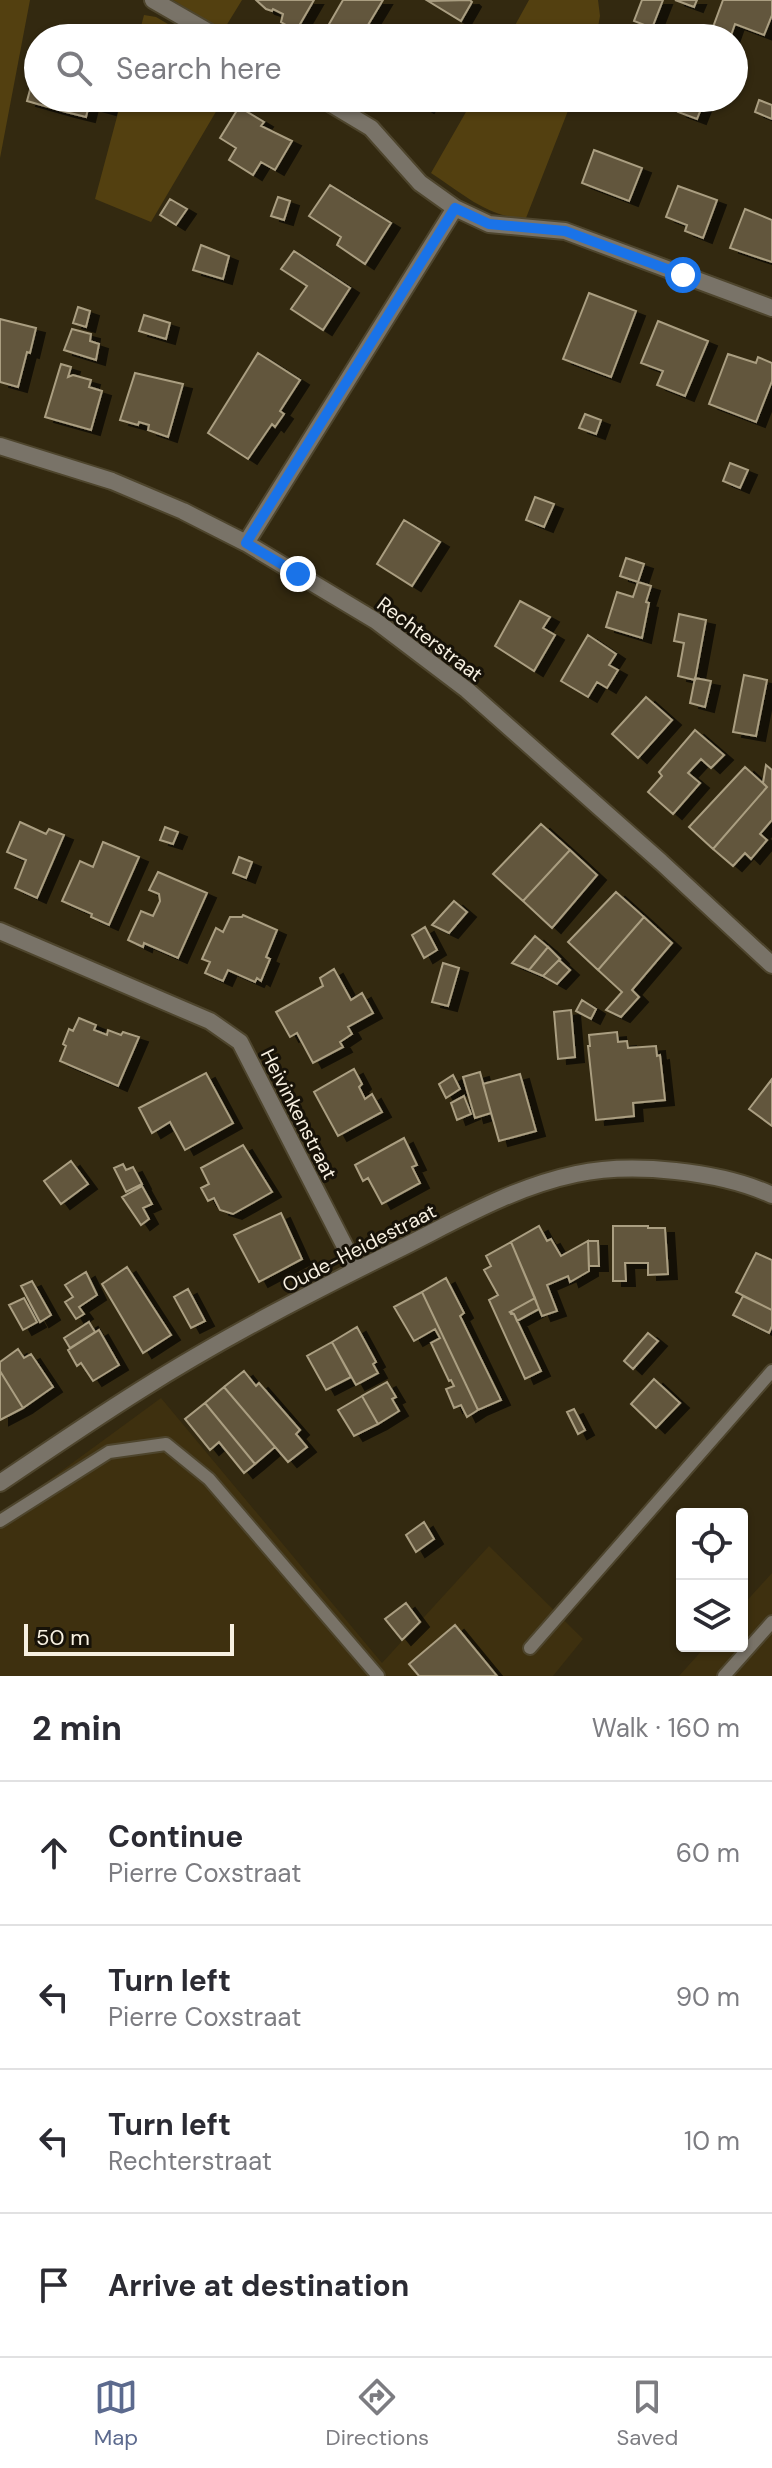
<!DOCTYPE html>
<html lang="en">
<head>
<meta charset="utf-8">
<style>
	:root { --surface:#fff; --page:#f7f7f7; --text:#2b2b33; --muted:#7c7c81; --line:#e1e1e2; --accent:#5c6a8e }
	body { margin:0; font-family:"DM Sans",sans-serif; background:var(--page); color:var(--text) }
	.controls { position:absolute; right:24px; bottom:24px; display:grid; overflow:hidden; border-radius:8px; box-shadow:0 2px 6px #0004 }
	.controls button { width:72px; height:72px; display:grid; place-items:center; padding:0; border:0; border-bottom:2px solid var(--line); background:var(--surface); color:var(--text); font:40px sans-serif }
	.scale { position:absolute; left:24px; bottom:20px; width:210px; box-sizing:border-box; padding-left:8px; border:4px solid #f7f0e1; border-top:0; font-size:22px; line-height:28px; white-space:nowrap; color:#f7f0e1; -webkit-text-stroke:6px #171208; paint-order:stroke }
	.stop { position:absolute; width:24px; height:24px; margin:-18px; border:6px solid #1a73e8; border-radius:50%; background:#fff }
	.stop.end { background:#1a73e8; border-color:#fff; box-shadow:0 2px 8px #0008 }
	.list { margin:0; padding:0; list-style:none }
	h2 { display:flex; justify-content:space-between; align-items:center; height:104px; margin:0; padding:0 32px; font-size:34px }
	h2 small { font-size:26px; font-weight:400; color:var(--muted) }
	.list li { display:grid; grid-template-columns:52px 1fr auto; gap:24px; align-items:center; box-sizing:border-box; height:144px; padding:0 32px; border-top:2px solid var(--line) }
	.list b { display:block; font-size:30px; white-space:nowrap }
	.list p { margin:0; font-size:26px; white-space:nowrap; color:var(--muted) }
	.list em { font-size:26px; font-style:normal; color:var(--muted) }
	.icon { flex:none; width:44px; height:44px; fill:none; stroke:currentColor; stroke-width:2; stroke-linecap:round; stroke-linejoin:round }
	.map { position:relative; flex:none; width:772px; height:1676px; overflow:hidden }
	.search { position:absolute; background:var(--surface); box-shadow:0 2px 6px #0004; left:24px; right:24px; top:24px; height:88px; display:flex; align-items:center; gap:20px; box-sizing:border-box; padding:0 28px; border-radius:44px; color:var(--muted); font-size:30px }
	.sheet { height:680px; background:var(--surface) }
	nav { display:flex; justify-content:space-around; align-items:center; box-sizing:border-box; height:112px; border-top:2px solid var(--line); background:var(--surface); font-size:22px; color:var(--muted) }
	nav a { display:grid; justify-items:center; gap:4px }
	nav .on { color:var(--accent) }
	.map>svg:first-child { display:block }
</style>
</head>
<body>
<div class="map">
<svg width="772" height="1676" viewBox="0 0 772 1676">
	<defs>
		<filter id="shadow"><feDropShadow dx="9" dy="5" stdDeviation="0" flood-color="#0009"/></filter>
	</defs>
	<rect width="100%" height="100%" fill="#332910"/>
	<!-- built -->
	<path fill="#3e300f" d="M161,1398L382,1663L489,1546L583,1639L553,1676H0V1516Z
		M772,1573V1676H679L706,1646H742V1606Z"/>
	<!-- green -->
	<path fill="#534010" d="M0,0H30L0,158Z
		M173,0H242L223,31Z
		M529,0H598L600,16L596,38H508Z
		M144,15L156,17L192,38H138Z
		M122,98H224L151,222L95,199Z
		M474,98H573L526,218C491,220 459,191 431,173Z"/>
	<!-- building -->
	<path fill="#62563d" stroke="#aa9e81" stroke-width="2" filter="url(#shadow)" d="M256,0H314L296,31L281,22L283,14L273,9L272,11L266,9Z
		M343,0H383L368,25L382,34L380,38H321Z
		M470,0L472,2L461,21L428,1Z
		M642,0H663L652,28L634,21Z
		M675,0H697L694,7Z
		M723,0H772V15L764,35L735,24L730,38H709Z
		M52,29L68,33L69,30L87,35L86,38H49Z
		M38,60V98H70L66,112L27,101Z
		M70,98H110L107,110L89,105L86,117L66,112Z
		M408,98H431L425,108Z
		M683,98L703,104L697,119L678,112Z
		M759,100L772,105V119L755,112Z
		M239,107L264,122L261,126L292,141L275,170L261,162L253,175L229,160L236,148L220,138Z
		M594,150L642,168L629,201L582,183Z
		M330,185L391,223L365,264L337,245L341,237L309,216Z
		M678,186L717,200L703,238L685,231L687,225L666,217Z
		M278,197L290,201L284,220L271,216Z
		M170,199L187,209L176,225L160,215Z
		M745,209L772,220V262L730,248Z
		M201,245L229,256L223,279L193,270Z
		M294,251L350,288L323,330L291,309L307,286L281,269Z
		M589,293L636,311L611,377L563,359Z
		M78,307L90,311L86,327L73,323Z
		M144,315L170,323L166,339L139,331Z
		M0,319L36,328L30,353L27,352L18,387L0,382Z
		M658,321L708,341L685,396L657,385L663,371L641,363Z
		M72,329L91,334L90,341L99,344L96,360L64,350Z
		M258,353L300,380L280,411L284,414L275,427L272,424L248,459L208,433Z
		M728,354L756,363L758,357L772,363V381L756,422L709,404Z
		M61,364L71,367L68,377L73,375L91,380L89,387L102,391L91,430L45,417Z
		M135,373L183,384L168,437L148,430L149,425L139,422L138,425L120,420Z
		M585,414L601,420L596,434L579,428Z
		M730,463L748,470L740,488L723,481Z
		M535,497L554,504L544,527L526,520Z
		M404,520L440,542L412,586L377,564Z
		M626,558L644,564L638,582L620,576Z
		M638,582L651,586L646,602L649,603L642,638L606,627L617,592L633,597Z
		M520,601L550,617L543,628L555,635L534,671L495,646Z
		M679,614L706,620L695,680L678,676L684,643L674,641Z
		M588,635L616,654L609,665L618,670L607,688L597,682L588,697L561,681Z
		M744,675L767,680L756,736L733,732Z
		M695,678L711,681L705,707L690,703Z
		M646,697L672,720L638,758L612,734Z
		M695,730L724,755L711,768L701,759L688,773L700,783L673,814L648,792L662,776L659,772Z
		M766,765L772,770V820L760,834L767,840L751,859L745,853L733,866L713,849L767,787L763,783Z
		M745,767L767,787L713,849L689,827Z
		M20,822L46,834L49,829L64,835L37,898L15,888L26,860L7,852Z
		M541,824L570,850L523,901L493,874Z
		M165,827L178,832L173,844L160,840Z
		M103,842L139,857L109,925L91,917L92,914L62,901L80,861L93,867Z
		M570,850L597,875L552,928L523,901Z
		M239,857L252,862L246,878L233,873Z
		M158,872L207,893L178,958L144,943L143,947L128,940L141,911L153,916L160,901L159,894L149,890Z
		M616,892L644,917L598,970L568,942Z
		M454,901L467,912L449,933L432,925Z
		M243,915L277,930L266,957L270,959L261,981L257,978L255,982L228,970L223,981L205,973L210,962L202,959L216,928L223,932L230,917H242Z
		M644,917L672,943L632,990L639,997L621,1017L606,1010L622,992L598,970Z
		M425,927L437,950L424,958L412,935Z
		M535,936L548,947L529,970L512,963Z
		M548,947L560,959L543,976L529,970Z
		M559,960L570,970L557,984L543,976Z
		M443,963L459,968L448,1006L432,1002Z
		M334,969L351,1000L362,993L373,1013L348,1027L352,1034L340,1042L343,1047L313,1063L297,1033L290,1037L276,1012L323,986L320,978Z
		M582,1000L596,1009L591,1019L576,1011Z
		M571,1010L575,1057L558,1059L554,1012Z
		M79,1018L96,1025L94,1030L107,1035L108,1030L121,1035L123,1032L139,1037L118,1086L60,1061L66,1046L63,1044L69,1029L73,1031Z
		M617,1032L618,1042L627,1041L628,1048L656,1046L657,1056L660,1055L665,1100L633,1103L634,1116L596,1120L588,1046H590L589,1035Z
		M354,1069L362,1084L359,1087L365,1099L372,1094L382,1112L338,1136L314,1092Z
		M480,1072L491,1113L475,1118L463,1077Z
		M206,1073L233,1123L185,1150L170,1122L152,1133L139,1108Z
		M520,1074L536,1131L499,1141L483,1084Z
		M453,1075L460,1089L446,1098L439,1084Z
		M772,1079V1126L749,1109Z
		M464,1096L471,1114L457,1120L451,1103Z
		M404,1138L417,1165L412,1167L420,1183L382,1204L368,1178L363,1181L355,1165Z
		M243,1145L272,1192L233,1214L220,1210L214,1198L208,1201L201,1188L209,1184L201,1168Z
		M71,1161L88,1184L61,1204L44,1181Z
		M123,1164L126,1170L133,1167L142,1184L126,1192L114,1168Z
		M142,1186L152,1204L143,1208L149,1219L141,1225L122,1197Z
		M281,1213L302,1259L259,1282L234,1235Z
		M539,1226L547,1241L551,1239L561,1256L588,1241L589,1271L570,1282L568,1276L547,1285L557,1311L542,1316L511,1242Z
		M613,1226H648V1228H665L668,1274L648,1275V1263H625L626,1281H613Z
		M588,1241H598L599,1266H589Z
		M511,1242L535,1298L510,1312L514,1314L541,1371L525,1379L489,1300L498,1295L484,1270L491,1266L486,1256Z
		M756,1253L772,1260V1310L736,1292Z
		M127,1267L171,1335L143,1353L102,1284Z
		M86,1272L97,1295L79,1307L84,1314L76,1319L65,1302L73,1297L65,1285Z
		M446,1278L464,1313L460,1316L501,1400L478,1410L422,1292Z
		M32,1281L51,1315L40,1322L21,1286Z
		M188,1289L205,1321L191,1328L174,1297Z
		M422,1292L478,1410L467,1417L461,1405L454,1408L446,1389L454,1386L451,1380L449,1381L431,1343L440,1338L435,1329L414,1341L394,1307Z
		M743,1296L772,1310V1326L769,1333L733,1315Z
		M24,1298L37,1322L23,1330L9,1305Z
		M535,1298L539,1309L517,1321L514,1314H511L510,1312Z
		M89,1322L95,1332L70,1348L64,1338Z
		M357,1327L376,1362L373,1364L378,1373L356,1385L332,1342Z
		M99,1330L119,1365L93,1381L81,1363L77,1366L68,1350Z
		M648,1333L658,1341L633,1369L624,1361Z
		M332,1342L351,1377L326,1390L307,1356Z
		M18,1349L24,1358L31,1354L53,1387L23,1408L0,1371V1362Z
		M0,1371L23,1408L0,1420Z
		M244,1371L256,1386L259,1383L300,1430L296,1434L307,1447L288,1462L224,1387Z
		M654,1379L680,1403L656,1428L631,1404Z
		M387,1382L396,1397L392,1399L399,1411L378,1424L362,1396Z
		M224,1387L275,1447L255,1464L205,1403Z
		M362,1396L378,1424L354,1436L338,1410Z
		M205,1403L255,1464L244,1473L219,1442L210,1450L185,1419Z
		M574,1409L585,1430L578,1434L567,1412Z
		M424,1522L434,1539L416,1552L406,1535Z
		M406,1603L420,1622L402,1640L385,1619Z
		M455,1625L497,1676H419L409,1664Z"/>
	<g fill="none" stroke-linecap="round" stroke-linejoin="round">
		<defs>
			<path id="lane" d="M0,1521L109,1452L166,1444L209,1479L378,1676
				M530,1648L772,1371
				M724,1676L772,1622"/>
			<path id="street" d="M153,0L219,38
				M321,98L371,128L420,183L455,208L489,224L565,231L772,308
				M0,446L112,481L183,511L246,543L376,621L467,690L661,862L772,965
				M246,543L455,208
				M0,931L210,1021L240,1042L357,1270
				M0,1483C47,1451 94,1419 142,1389C224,1337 316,1290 403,1247C459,1219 514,1187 576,1174C632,1162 720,1171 772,1195"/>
		</defs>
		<!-- lane casing -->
		<use href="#lane" stroke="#4e452d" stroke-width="16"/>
		<!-- street casing -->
		<use href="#street" stroke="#4e452d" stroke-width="20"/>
		<!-- lane -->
		<use href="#lane" stroke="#797368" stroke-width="12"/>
		<!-- street -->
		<use href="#street" stroke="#797368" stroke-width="16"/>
	</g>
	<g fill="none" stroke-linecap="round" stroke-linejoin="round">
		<!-- route -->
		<path stroke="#1a73e8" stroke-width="10" d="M298,574L246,543L455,208L489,224L565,231L683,275"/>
	</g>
	<g text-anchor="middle" stroke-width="6" stroke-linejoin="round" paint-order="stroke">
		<!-- street labels -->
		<g font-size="20" fill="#f7f0e1" stroke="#171208">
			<text transform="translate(430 639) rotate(37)" y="7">Rechterstraat</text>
			<text transform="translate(299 1114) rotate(63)" y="7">Heivinkenstraat</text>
			<text transform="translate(359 1248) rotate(-27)" y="7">Oude-Heidestraat</text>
		</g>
	</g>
</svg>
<div class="controls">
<button><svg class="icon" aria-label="locate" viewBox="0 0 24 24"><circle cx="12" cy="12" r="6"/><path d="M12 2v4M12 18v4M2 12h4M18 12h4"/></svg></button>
<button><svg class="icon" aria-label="layers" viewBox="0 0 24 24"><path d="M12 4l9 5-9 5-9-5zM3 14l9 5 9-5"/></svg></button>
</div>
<div class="scale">50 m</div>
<div class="stop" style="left:683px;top:275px"></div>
<div class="stop end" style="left:298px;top:574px"></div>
<div class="search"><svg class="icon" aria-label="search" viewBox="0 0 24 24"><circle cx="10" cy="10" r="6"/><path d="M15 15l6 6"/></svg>Search here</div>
</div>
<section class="sheet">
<h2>2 min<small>Walk · 160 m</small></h2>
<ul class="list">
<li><svg class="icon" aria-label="ahead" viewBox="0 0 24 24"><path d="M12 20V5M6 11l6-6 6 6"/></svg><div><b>Continue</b><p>Pierre Coxstraat</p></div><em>60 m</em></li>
<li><svg class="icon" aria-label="left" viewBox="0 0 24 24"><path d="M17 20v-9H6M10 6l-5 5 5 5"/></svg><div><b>Turn left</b><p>Pierre Coxstraat</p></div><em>90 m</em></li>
<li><svg class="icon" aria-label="left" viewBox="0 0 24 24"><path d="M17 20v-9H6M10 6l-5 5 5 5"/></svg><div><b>Turn left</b><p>Rechterstraat</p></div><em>10 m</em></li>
<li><svg class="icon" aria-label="arrive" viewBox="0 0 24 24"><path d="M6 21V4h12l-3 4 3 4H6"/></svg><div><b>Arrive at destination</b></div></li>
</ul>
</section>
<nav>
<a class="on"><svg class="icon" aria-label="map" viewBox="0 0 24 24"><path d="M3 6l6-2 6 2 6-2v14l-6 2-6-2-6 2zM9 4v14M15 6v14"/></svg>Map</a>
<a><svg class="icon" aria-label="directions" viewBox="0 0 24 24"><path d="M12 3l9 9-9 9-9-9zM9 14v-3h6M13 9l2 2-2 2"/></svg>Directions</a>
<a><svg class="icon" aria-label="saved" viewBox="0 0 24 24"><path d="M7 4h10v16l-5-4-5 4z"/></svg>Saved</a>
</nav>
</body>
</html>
